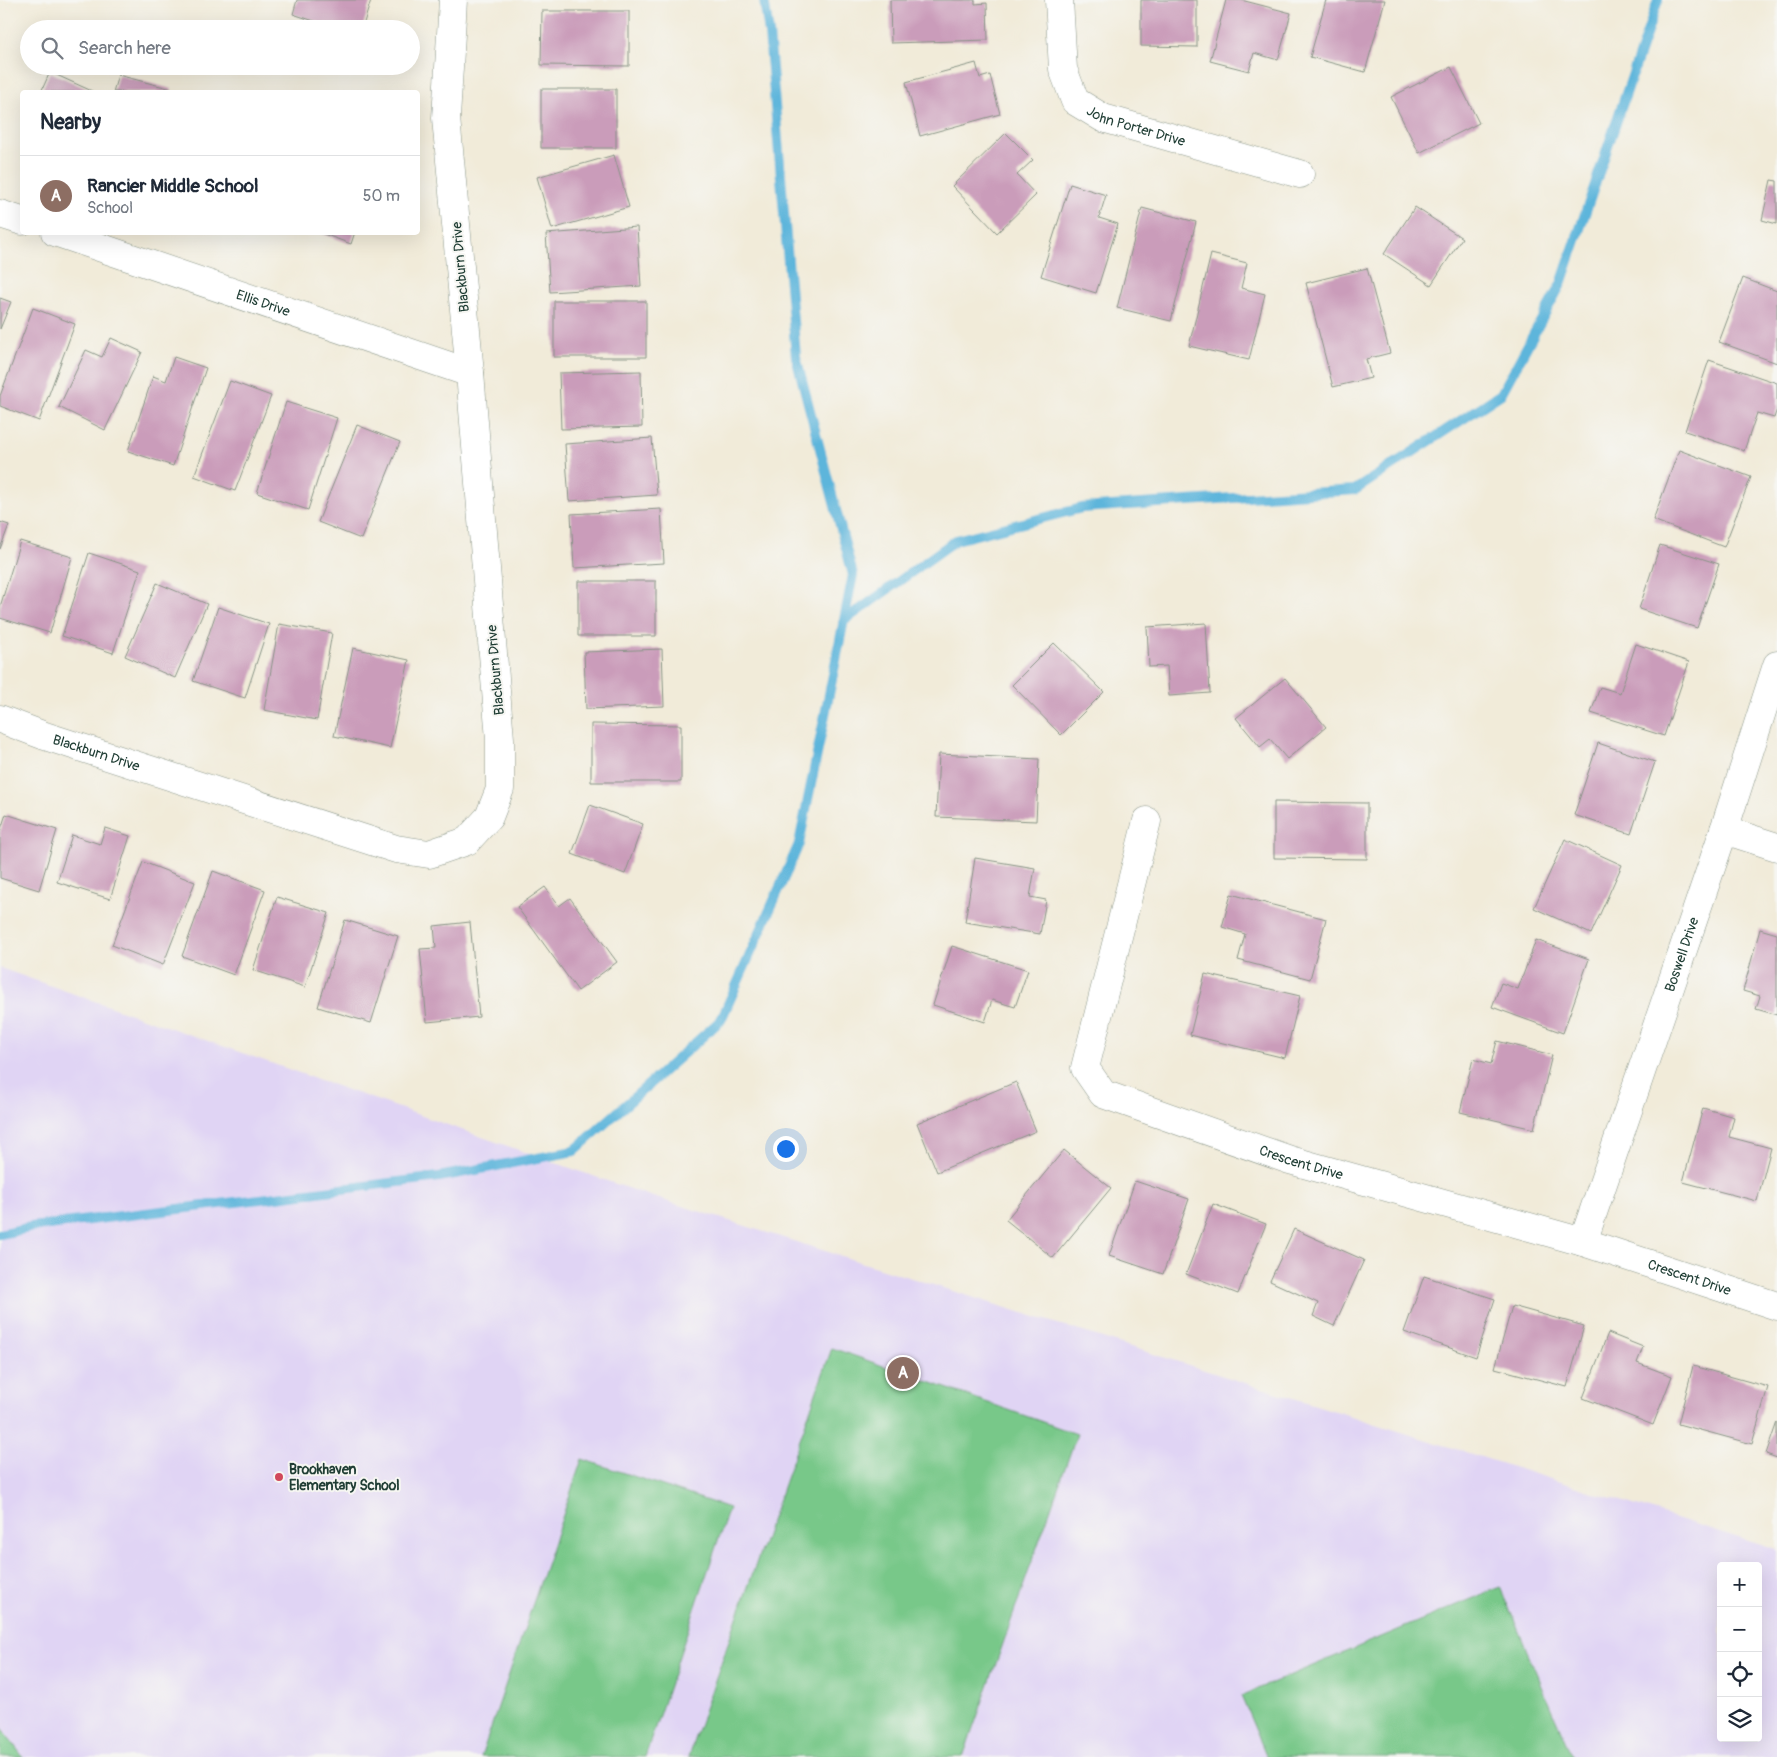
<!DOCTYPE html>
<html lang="en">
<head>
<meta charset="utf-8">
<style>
	:root { --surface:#fff; --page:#f2f2f3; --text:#1f2937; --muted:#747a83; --line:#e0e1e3; --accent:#2563eb }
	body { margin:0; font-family:Pangolin,sans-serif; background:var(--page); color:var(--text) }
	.controls { position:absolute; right:15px; bottom:15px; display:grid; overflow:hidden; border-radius:5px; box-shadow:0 5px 20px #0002 }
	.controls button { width:45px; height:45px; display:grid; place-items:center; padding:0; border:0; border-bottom:1px solid var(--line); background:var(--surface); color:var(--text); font:25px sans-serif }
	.you { position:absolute; left:785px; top:1148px; width:18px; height:18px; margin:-12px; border:4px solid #fff; border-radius:50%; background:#1a73e8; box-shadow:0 0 0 8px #1a73e833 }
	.badge { display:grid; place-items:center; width:32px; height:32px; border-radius:50%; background:var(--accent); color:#fff; font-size:16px; font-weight:700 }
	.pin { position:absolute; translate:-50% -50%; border:2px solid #fff; box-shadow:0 1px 5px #0006 }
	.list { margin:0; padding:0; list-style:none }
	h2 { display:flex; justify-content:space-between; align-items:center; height:65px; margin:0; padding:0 20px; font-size:21px }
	h2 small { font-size:16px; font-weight:400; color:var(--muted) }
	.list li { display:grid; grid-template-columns:32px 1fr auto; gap:15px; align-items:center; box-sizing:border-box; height:80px; padding:0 20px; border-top:1px solid var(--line) }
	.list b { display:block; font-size:19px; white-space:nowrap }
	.list p { margin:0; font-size:16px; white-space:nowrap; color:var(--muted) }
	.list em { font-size:16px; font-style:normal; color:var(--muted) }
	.icon { flex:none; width:28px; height:28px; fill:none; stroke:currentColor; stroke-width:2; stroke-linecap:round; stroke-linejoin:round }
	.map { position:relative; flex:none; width:1777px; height:1757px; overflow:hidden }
	.search { position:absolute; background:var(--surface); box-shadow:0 5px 20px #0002; left:20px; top:20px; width:400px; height:55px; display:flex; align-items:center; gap:12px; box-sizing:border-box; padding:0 18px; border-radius:28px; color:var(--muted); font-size:19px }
	.panel { position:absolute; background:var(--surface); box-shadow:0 5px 20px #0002; left:20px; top:90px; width:400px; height:145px; border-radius:5px }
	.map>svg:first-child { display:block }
</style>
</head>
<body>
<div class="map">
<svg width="1777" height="1757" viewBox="0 0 1777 1757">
	<rect width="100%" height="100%" fill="#f6f6f2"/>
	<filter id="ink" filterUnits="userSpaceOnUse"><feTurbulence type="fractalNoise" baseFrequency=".02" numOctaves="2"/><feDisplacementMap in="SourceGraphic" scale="10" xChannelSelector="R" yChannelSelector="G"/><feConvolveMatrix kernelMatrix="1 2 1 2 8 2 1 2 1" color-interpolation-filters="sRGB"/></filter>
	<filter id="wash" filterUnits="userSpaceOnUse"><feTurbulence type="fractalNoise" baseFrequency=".0096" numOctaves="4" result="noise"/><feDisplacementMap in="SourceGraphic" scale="20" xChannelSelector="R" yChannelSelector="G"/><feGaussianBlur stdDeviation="1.12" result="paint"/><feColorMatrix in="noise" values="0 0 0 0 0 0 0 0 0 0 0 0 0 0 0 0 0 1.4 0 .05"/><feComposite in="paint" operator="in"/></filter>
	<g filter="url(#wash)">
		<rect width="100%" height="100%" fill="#f1ebd9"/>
		<!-- built -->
		<path fill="#e0d4f4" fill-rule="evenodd" d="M0,968L650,1196L1777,1550V1757H0ZM1721,1566H1758V1738H1721Z"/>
		<!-- green -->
		<path fill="#78c889" stroke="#4c825e" d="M832,1348L1077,1434L963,1757H688Z
			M582,1459L729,1508L645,1757H481Z
			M1500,1587L1572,1757H1267L1241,1696Z
			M0,1726L23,1757H0Z"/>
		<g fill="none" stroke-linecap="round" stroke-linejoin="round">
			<!-- stream -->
			<path stroke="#5db5db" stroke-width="10" d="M844,621L956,540L1082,508L1355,490L1501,394L1561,284L1658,0
				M0,1234L32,1227L439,1177L574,1151L721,1020L799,844L853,575L796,357L769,33L764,0"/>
		</g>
		<g id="blocks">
			<!-- building -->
			<path fill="#ca9cba" d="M297,0H371L362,29H338L293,14Z
				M890,0H975V4L987,3L988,40L891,43Z
				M1141,0H1197V47L1141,46Z
				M1226,0H1241L1291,13L1278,60L1254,53L1249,71L1210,61Z
				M1326,0H1385L1365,72L1310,57Z
				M542,11H629V66L541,65Z
				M976,63L980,78L990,75L1000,114L920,136L906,82Z
				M1451,67L1479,123L1419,153L1391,97Z
				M50,72L94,92H41Z
				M118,75L172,89L171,92H113Z
				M541,89H616V148H541Z
				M1006,133L1033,160L1017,175L1036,195L997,233L952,186Z
				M614,155L629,207L552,229L537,177Z
				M1771,180L1777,181V224L1762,220Z
				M1070,184L1106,195L1099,218L1118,224L1096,293L1041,276Z
				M1415,207L1462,238L1431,285L1384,254Z
				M1142,208L1196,222L1171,321L1117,308Z
				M637,227L641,286L550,292L546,234Z
				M318,232H355L351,244Z
				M1211,254L1247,263L1241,288L1265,294L1249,360L1189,346Z
				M1367,268L1390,353L1366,359L1371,378L1333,387L1306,283Z
				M1743,278L1777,291V363L1719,342Z
				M0,298L11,302L0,329Z
				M554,301H646V357H554Z
				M33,308L75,324L39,421L0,406V396Z
				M111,338L142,352L105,430L59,407L86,350L102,357Z
				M174,357L206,368L173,466L128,451L153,376L166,381Z
				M1709,360L1777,383V409L1774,418L1757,413L1744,451L1685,431Z
				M641,371L642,427L561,429L559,373Z
				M230,381L271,396L235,491L194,476Z
				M286,402L337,418L308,510L257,493Z
				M357,425L400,442L361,539L318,522Z
				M652,438L657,495L569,501L565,444Z
				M1679,450L1751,477L1724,547L1653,520Z
				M661,509L664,563L574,568L571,514Z
				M0,522L9,525L0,549Z
				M20,541L72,557L50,633L0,618V607Z
				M1660,545L1719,564L1697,628L1639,609Z
				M89,553L140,570L113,653L62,636Z
				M578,581H656V636H578Z
				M157,583L207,604L175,678L125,656Z
				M218,607L269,624L245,698L193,681Z
				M1206,623L1210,693L1169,696L1167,666L1149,667L1147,627Z
				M279,624L332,633L317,720L264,710Z
				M1054,643L1104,692L1061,735L1012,685Z
				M1636,644L1689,662L1664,736L1591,713L1600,687L1620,693Z
				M353,648L409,660L390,748L334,736Z
				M662,649L664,706L586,709L584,652Z
				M1285,678L1326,727L1287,759L1270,739L1260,747L1236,718Z
				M591,724L681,725V782H591Z
				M1598,743L1655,762L1631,834L1574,815Z
				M939,754L1039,759L1036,821L936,817Z
				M1274,802L1367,803V859L1274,858Z
				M590,805L643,824L625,874L572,854Z
				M6,814L57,830L39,890L0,878V832Z
				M105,828L130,836L110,899L57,882L72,835L100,844Z
				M1565,839L1622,865L1591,934L1534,908Z
				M975,858L1035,868L1030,897L1046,900L1040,934L965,922Z
				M143,862L195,882L163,965L112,945Z
				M213,871L265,890L234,975L182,956Z
				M545,887L559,906L570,898L617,962L578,991L517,907Z
				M1231,894L1326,919L1310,979L1238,960L1245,934L1222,927Z
				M277,897L329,913L305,987L253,970Z
				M345,920L398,936L371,1023L318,1007Z
				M470,922L479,1017L427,1022L420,949L436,948L434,926Z
				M1760,929L1777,934V1015L1756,1009L1760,996L1743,991Z
				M1536,940L1589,959L1563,1033L1492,1007L1501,983L1518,989Z
				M952,946L1028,970L1015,1007L992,1000L985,1022L933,1005Z
				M1205,974L1300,996L1285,1058L1190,1035Z
				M1497,1041L1552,1055L1534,1129L1460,1112L1473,1059L1491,1064Z
				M1016,1082L1036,1131L937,1172L917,1123Z
				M1703,1108L1734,1117L1729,1137L1771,1148L1757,1201L1683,1182Z
				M1064,1150L1111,1188L1053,1258L1006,1220Z
				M1135,1181L1189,1199L1163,1274L1109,1256Z
				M1213,1204L1266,1224L1238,1294L1186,1274Z
				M1294,1229L1364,1260L1334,1326L1313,1316L1318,1303L1270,1281Z
				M1424,1276L1495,1299L1476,1357L1404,1332Z
				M1512,1306L1584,1326L1567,1387L1495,1368Z
				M1608,1333L1643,1347L1637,1363L1672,1376L1653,1425L1583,1398Z
				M1693,1366L1768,1387L1752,1444L1678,1424Z
				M1777,1422V1458L1766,1454Z"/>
		</g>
	</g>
	<g filter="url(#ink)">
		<use href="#blocks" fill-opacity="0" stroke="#889486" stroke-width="1"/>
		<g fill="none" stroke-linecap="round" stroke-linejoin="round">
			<defs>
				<g id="street">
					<path id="s1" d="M1059,0L1063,69L1075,101L1103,118L1300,174"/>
					<path d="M0,214L22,221"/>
					<path id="s2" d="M55,232L470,373"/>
					<path id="s3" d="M0,719L45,736L396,849L429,854L467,841L489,817L500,789V739L470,373L446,118L453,0"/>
					<path id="s4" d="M1147,821L1085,1068L1103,1094L1290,1160L1583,1242L1777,1306"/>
					<path d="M1724,830L1777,847"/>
					<path id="s5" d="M1583,1242L1724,830L1777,665"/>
				</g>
			</defs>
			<!-- street casing -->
			<use href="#street" stroke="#889486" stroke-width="29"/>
			<!-- street -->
			<use href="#street" stroke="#fff" stroke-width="28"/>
		</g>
	</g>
	<!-- markers -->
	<circle fill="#d1495b" stroke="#f6f6f2" stroke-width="2" cx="279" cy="1477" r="5"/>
	<g text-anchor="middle" stroke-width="4" stroke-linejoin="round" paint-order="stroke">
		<!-- street labels -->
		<g font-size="14" fill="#1f3d34" stroke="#f6f6f2">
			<text dy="5" stroke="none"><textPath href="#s1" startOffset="170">John Porter Drive</textPath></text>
			<text transform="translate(460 267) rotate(-95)" y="5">Blackburn Drive</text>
			<text dy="5" stroke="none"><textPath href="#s2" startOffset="220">Ellis Drive</textPath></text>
			<text transform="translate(495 670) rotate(-95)" y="5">Blackburn Drive</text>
			<text dy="5" stroke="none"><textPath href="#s3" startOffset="102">Blackburn Drive</textPath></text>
			<text dy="5" stroke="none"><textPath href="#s5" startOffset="304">Boswell Drive</textPath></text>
			<text dy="5" stroke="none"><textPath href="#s4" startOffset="496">Crescent Drive</textPath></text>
			<text dy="5" stroke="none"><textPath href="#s4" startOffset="901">Crescent Drive</textPath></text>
		</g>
		<!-- poi labels -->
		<g font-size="14" font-weight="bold" fill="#1f3d34" stroke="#f6f6f2" text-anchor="start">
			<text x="289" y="1474">Brookhaven<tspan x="289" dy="16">Elementary School</tspan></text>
		</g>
	</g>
</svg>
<div class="controls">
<button>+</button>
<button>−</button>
<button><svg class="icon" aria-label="locate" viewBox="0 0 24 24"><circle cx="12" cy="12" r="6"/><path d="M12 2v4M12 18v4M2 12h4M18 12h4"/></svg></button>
<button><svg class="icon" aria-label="layers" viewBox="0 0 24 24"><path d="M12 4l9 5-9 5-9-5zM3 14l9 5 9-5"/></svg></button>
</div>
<div class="you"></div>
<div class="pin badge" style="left:903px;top:1373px;background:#8d6e63">A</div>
<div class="search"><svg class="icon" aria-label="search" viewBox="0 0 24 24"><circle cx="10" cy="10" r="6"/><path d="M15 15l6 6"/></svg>Search here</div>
<section class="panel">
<h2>Nearby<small></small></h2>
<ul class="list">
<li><span class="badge" style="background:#8d6e63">A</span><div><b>Rancier Middle School</b><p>School</p></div><em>50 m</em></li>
</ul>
</section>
</div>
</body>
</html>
